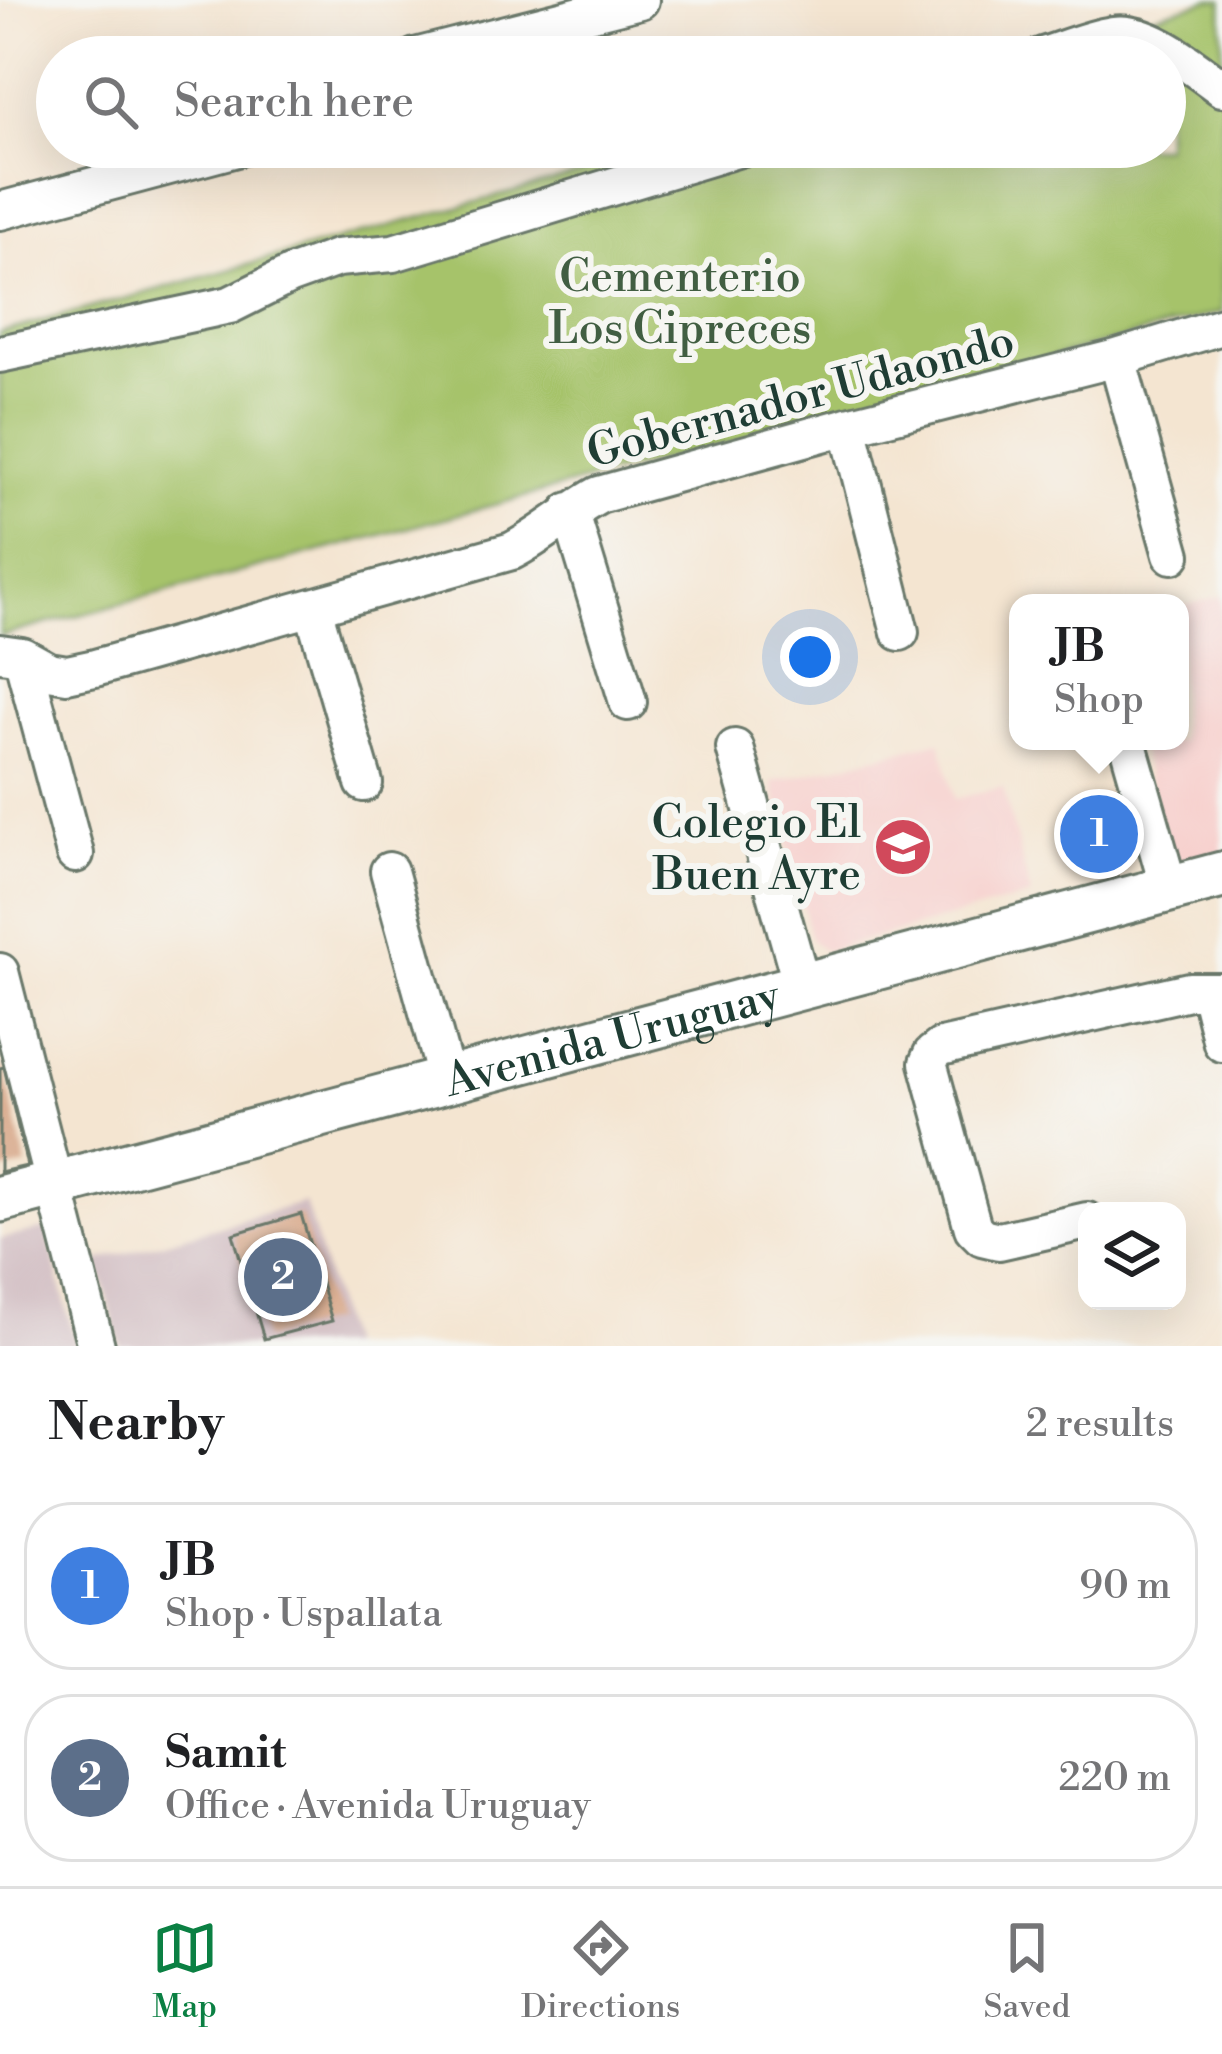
<!DOCTYPE html>
<html lang="en">
<head>
<meta charset="utf-8">
<style>
	:root { --surface:#fff; --page:#f2f2f2; --text:#202124; --muted:#757577; --line:#e0e0e0; --accent:#0b8043 }
	body { margin:0; font-family:"Libre Bodoni",serif; background:var(--page); color:var(--text) }
	.controls { position:absolute; right:36px; bottom:36px; display:grid; overflow:hidden; border-radius:24px; box-shadow:0 12px 48px #0002 }
	.controls button { width:108px; height:108px; display:grid; place-items:center; padding:0; border:0; border-bottom:3px solid var(--line); background:var(--surface); color:var(--text); font:60px sans-serif }
	.you { position:absolute; left:810px; top:657px; width:42px; height:42px; margin:-30px; border:9px solid #fff; border-radius:50%; background:#1a73e8; box-shadow:0 0 0 18px #1a73e833 }
	.badge { display:grid; place-items:center; width:78px; height:78px; border-radius:50%; background:var(--accent); color:#fff; font-size:39px; font-weight:700 }
	.pin { position:absolute; translate:-50% -50%; border:6px solid #fff; box-shadow:0 3px 12px #0006 }
	.popup { position:absolute; left:1009px; top:594px; width:180px; height:156px; box-sizing:border-box; display:grid; place-content:center; border-radius:24px; background:var(--surface); filter:drop-shadow(0 3px 9px #0005); font-size:39px; white-space:nowrap; color:var(--muted) }
	.popup b { font-size:45px; color:var(--text) }
	.popup::after { content:''; position:absolute; left:50%; top:100%; margin-left:-24px; border:24px solid transparent; border-top-color:var(--surface) }
	.list { margin:0; padding:0; list-style:none }
	h2 { display:flex; justify-content:space-between; align-items:center; height:156px; margin:0; padding:0 48px; font-size:51px }
	h2 small { font-size:39px; font-weight:400; color:var(--muted) }
	.list li { display:grid; grid-template-columns:78px 1fr auto; gap:36px; align-items:center; box-sizing:border-box; height:168px; margin:0 24px 24px; padding:0 24px; border:3px solid var(--line); border-radius:48px }
	.list b { display:block; font-size:45px; white-space:nowrap }
	.list p { margin:0; font-size:39px; white-space:nowrap; color:var(--muted) }
	.list em { font-size:39px; font-style:normal; color:var(--muted) }
	.icon { flex:none; width:66px; height:66px; fill:none; stroke:currentColor; stroke-width:2; stroke-linecap:round; stroke-linejoin:round }
	.map { position:relative; flex:none; width:1222px; height:1346px; overflow:hidden }
	.search { position:absolute; background:var(--surface); box-shadow:0 12px 48px #0002; left:36px; right:36px; top:36px; height:132px; display:flex; align-items:center; gap:30px; box-sizing:border-box; padding:0 42px; border-radius:66px; color:var(--muted); font-size:45px }
	.sheet { height:540px; background:var(--surface) }
	nav { display:flex; justify-content:space-around; align-items:center; box-sizing:border-box; height:168px; border-top:3px solid var(--line); background:var(--surface); font-size:33px; color:var(--muted) }
	nav a { display:grid; justify-items:center; gap:6px }
	nav .on { color:var(--accent) }
	.map>svg:first-child { display:block }
</style>
</head>
<body>
<div class="map">
<svg width="1222" height="1346" viewBox="0 0 1222 1346">
	<rect width="100%" height="100%" fill="#f6f6f2"/>
	<filter id="ink" filterUnits="userSpaceOnUse"><feTurbulence type="fractalNoise" baseFrequency=".00833" numOctaves="2"/><feDisplacementMap in="SourceGraphic" scale="24" xChannelSelector="R" yChannelSelector="G"/><feConvolveMatrix kernelMatrix="1 2 1 2 8 2 1 2 1" color-interpolation-filters="sRGB"/></filter>
	<filter id="wash" filterUnits="userSpaceOnUse"><feTurbulence type="fractalNoise" baseFrequency=".004" numOctaves="4" result="noise"/><feDisplacementMap in="SourceGraphic" scale="48" xChannelSelector="R" yChannelSelector="G"/><feGaussianBlur stdDeviation="2.7" result="paint"/><feColorMatrix in="noise" values="0 0 0 0 0 0 0 0 0 0 0 0 0 0 0 0 0 1.4 0 .05"/><feComposite in="paint" operator="in"/></filter>
	<g filter="url(#wash)">
		<rect width="100%" height="100%" fill="#f4e5d1"/>
		<!-- built -->
		<path fill="#f7d0cd" d="M1222,596V854L1173,868L1138,741H1180V607Z
			M940,741L955,799L1003,787L1031,896L825,951L811,940L772,782Z"/>
		<!-- industrial -->
		<path fill="#d2bec3" d="M305,1202L347,1346H121L97,1261Z
			M46,1229L76,1346H0V1239Z"/>
		<!-- green -->
		<path fill="#a6c36a" stroke="#62804f" stroke-width="3" d="M1210,0H1222V312L0,636V333L677,147H1165V57H1004Z"/>
		<g id="blocks">
			<!-- building -->
			<path fill="#daaf93" d="M1106,795L1123,865L1092,873L1075,803Z
				M4,1067L27,1166L0,1172V1068Z
				M301,1214L332,1321L264,1339L233,1234Z"/>
		</g>
	</g>
	<g filter="url(#ink)">
		<use href="#blocks" fill-opacity="0" stroke="#6a786b" stroke-width="3"/>
		<g fill="none" stroke-linecap="round" stroke-linejoin="round">
			<defs>
				<path id="minor" d="M415,57L640,0
					M1040,57C1063,50 1088,39 1113,35C1148,29 1194,68 1222,88
					M0,211L240,147
					M0,354L230,305L290,275L337,258L393,253L743,147
					M1117,358L1172,555
					M848,426L900,632
					M570,511L628,702
					M313,608L364,783
					M0,653L22,656L49,671L67,674L95,668L512,551C543,535 568,512 599,495L848,426L1117,358L1222,326
					M22,656L75,854
					M1127,741L1169,888
					M735,748L802,986
					M389,871L447,1081
					M0,972L96,1346
					M1209,991L1222,1043
					M1087,1221L999,1241L982,1237L973,1228L928,1063L932,1054L941,1047L1189,991H1222"/>
				<g id="major">
					<path id="s1" d="M0,1199L1222,875"/>
				</g>
			</defs>
			<!-- minor casing -->
			<use href="#minor" stroke="#6a786b" stroke-width="42"/>
			<!-- major casing -->
			<use href="#major" stroke="#6a786b" stroke-width="51"/>
			<!-- minor -->
			<use href="#minor" stroke="#fff" stroke-width="36"/>
			<!-- major -->
			<use href="#major" stroke="#fff" stroke-width="45"/>
		</g>
	</g>
	<!-- icons -->
	<defs>
		<symbol id="school-disc" viewBox="-11 -11 22 22"><circle r="9.5" fill="#d1495b" stroke="#f6f6f2"/><path d="M0-5L7-2L0 1L-7-2ZM-4 1L0 2.5L4 1V4Q0 6-4 4Z" fill="#fff"/></symbol>
	</defs>
	<g fill-rule="evenodd">
		<use href="#school-disc" x="870" y="814" width="66" height="66"/>
	</g>
	<g text-anchor="middle" stroke-width="12" stroke-linejoin="round" paint-order="stroke">
		<!-- park labels -->
		<g font-size="45" fill="#415e42" stroke="#f6f6f2">
			<text x="680" y="291">Cementerio<tspan x="680" dy="52">Los Cipreces</tspan></text>
		</g>
		<!-- street labels -->
		<g font-size="45" fill="#1f3d34" stroke="#f6f6f2">
			<text transform="translate(800 395) rotate(-15)" y="16">Gobernador Udaondo</text>
			<text dy="16" stroke="none"><textPath href="#s1" startOffset="633">Avenida Uruguay</textPath></text>
		</g>
		<!-- poi labels -->
		<g font-size="45" fill="#1f3d34" stroke="#f6f6f2" text-anchor="end">
			<text x="861" y="837">Colegio El<tspan x="861" dy="52">Buen Ayre</tspan></text>
		</g>
	</g>
</svg>
<div class="controls">
<button><svg class="icon" aria-label="layers" viewBox="0 0 24 24"><path d="M12 4l9 5-9 5-9-5zM3 14l9 5 9-5"/></svg></button>
</div>
<div class="you"></div>
<div class="pin badge" style="left:1099px;top:834px;background:#3f7fe0">1</div>
<div class="popup"><b>JB</b>Shop</div>
<div class="pin badge" style="left:283px;top:1277px;background:#5c6f8a">2</div>
<div class="search"><svg class="icon" aria-label="search" viewBox="0 0 24 24"><circle cx="10" cy="10" r="6"/><path d="M15 15l6 6"/></svg>Search here</div>
</div>
<section class="sheet">
<h2>Nearby<small>2 results</small></h2>
<ul class="list">
<li><span class="badge" style="background:#3f7fe0">1</span><div><b>JB</b><p>Shop · Uspallata</p></div><em>90 m</em></li>
<li><span class="badge" style="background:#5c6f8a">2</span><div><b>Samit</b><p>Office · Avenida Uruguay</p></div><em>220 m</em></li>
</ul>
</section>
<nav>
<a class="on"><svg class="icon" aria-label="map" viewBox="0 0 24 24"><path d="M3 6l6-2 6 2 6-2v14l-6 2-6-2-6 2zM9 4v14M15 6v14"/></svg>Map</a>
<a><svg class="icon" aria-label="directions" viewBox="0 0 24 24"><path d="M12 3l9 9-9 9-9-9zM9 14v-3h6M13 9l2 2-2 2"/></svg>Directions</a>
<a><svg class="icon" aria-label="saved" viewBox="0 0 24 24"><path d="M7 4h10v16l-5-4-5 4z"/></svg>Saved</a>
</nav>
</body>
</html>
